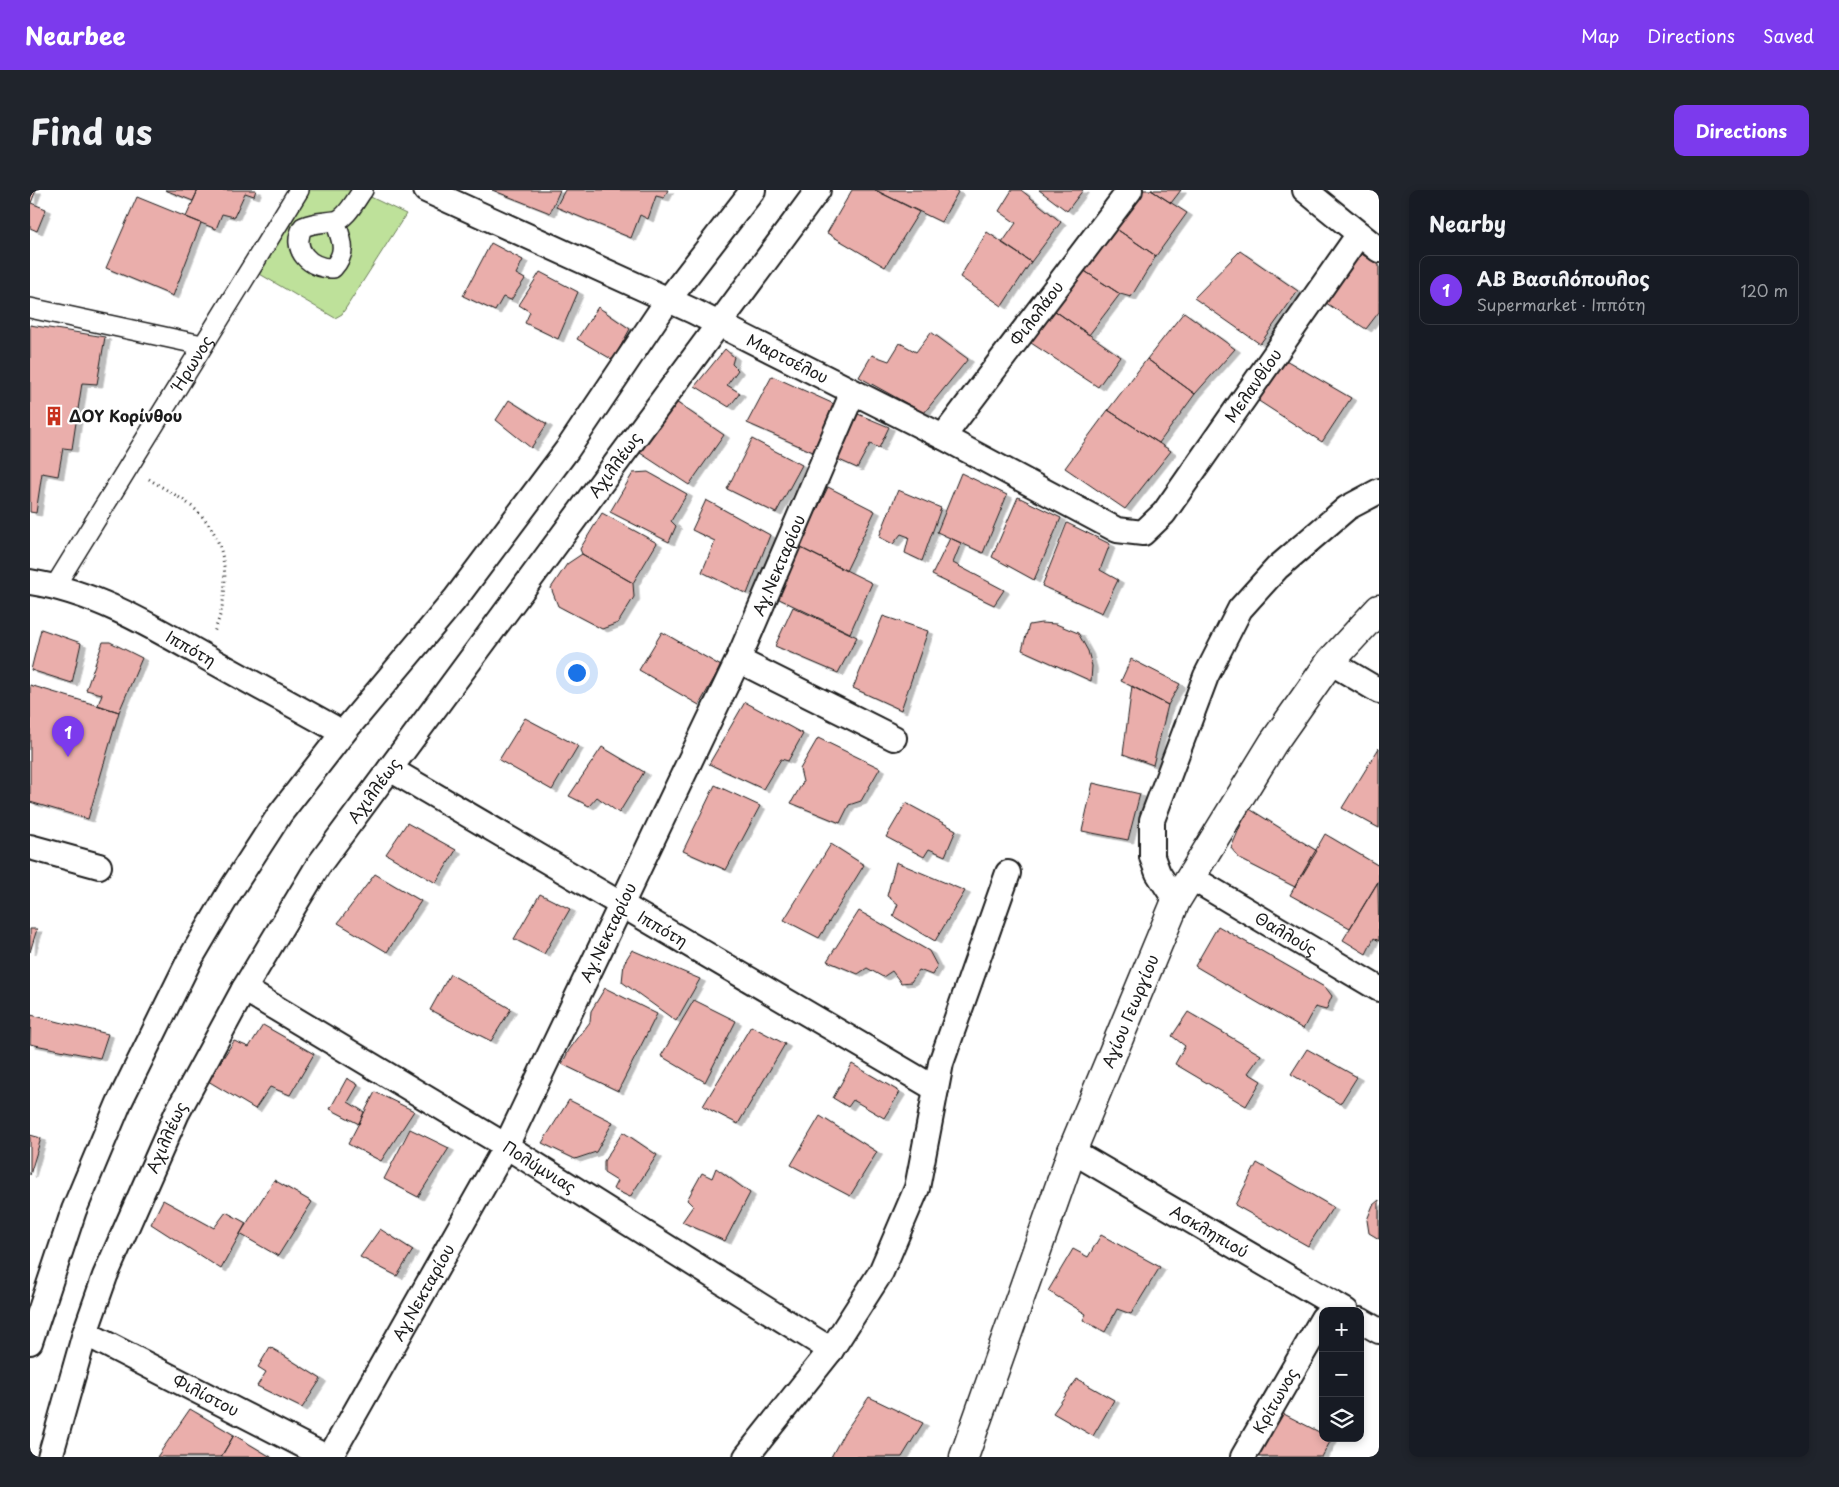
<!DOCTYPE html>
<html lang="en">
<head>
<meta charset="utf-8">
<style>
	:root { --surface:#171b24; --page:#20242c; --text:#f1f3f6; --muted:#9ea1a6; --line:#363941; --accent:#7c3aed }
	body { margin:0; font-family:"Playpen Sans",sans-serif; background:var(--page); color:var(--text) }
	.controls { position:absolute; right:15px; bottom:15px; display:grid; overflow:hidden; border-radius:10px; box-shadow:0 2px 8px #0003 }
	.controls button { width:45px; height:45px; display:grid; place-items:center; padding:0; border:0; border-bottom:1px solid var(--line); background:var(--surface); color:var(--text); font:25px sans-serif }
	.you { position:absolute; left:546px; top:482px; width:18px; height:18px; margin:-12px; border:4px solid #fff; border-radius:50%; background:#1a73e8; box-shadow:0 0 0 8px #1a73e833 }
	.badge { display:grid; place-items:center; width:32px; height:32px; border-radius:50%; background:var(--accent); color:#fff; font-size:16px; font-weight:700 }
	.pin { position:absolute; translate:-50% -41px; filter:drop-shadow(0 1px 2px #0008) }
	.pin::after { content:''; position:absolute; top:26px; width:18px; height:15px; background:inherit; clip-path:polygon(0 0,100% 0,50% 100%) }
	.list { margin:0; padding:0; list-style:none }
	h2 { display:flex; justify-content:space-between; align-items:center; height:65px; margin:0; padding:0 20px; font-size:21px }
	h2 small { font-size:16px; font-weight:400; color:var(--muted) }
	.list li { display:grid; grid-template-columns:32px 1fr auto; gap:15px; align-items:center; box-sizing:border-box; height:70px; margin:0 10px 10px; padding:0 10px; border:1px solid var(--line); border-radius:10px }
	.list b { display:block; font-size:19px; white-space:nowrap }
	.list p { margin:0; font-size:16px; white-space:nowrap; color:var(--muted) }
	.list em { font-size:16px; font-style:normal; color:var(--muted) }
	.icon { flex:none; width:28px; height:28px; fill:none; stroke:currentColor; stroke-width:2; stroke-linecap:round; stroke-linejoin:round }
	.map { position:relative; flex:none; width:1349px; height:1267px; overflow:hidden; border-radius:10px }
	header { display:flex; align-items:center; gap:30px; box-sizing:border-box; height:70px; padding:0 25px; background:var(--accent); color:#fff }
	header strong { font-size:24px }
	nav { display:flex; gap:28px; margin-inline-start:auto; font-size:18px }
	.intro { display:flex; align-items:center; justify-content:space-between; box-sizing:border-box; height:120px; padding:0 30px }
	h1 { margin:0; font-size:35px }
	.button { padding:12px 22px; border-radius:10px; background:var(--accent); color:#fff; font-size:18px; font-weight:700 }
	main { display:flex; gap:30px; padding:0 30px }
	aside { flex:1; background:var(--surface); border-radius:10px; box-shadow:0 2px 8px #0003 }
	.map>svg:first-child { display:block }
</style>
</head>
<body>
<header>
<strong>Nearbee</strong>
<nav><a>Map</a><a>Directions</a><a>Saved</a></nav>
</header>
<div class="intro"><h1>Find us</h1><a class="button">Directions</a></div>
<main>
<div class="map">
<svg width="1349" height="1267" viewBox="0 0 1349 1267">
	<defs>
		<filter id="shadow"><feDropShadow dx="5.5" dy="3" stdDeviation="0" flood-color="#0004"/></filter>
	</defs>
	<rect width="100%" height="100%" fill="#fff"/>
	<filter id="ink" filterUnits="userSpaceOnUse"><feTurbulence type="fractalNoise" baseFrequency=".02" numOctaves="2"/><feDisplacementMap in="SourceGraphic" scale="10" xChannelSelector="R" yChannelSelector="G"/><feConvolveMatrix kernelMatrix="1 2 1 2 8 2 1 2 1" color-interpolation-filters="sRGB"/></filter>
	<g filter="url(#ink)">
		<!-- green -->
		<path fill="#bee19a" stroke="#6d7e5b" d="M279,0H326L376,24L312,124L305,128L228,83Z"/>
		<!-- building -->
		<path fill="#eaaeab" stroke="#1c1c1c" filter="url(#shadow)" d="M0,0H6L1,13L16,19L7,41L0,38Z
			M135,0H168L163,11Z
			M168,0H226L224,6L215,3L204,27L192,24L186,39L156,27Z
			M462,0H530L520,23Z
			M535,0H638L634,8L626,6L618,29L610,25L601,48L526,17Z
			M822,0H845L889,22L855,77L797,43Z
			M845,0H925L928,2L911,32Z
			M982,0H991L1031,32L1001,72L972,53L986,33L969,21Z
			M1009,0H1053L1037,21Z
			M1112,0H1121L1157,23L1126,66L1085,38Z
			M1121,0H1151L1141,13Z
			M107,7L171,33L143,106L76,78Z
			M1085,38L1126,66L1101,107L1090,104L1053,80Z
			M957,42L1001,72L972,116L930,87Z
			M461,53L493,70L486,84L495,89L481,110L473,107L465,121L433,106Z
			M1210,61L1268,101L1230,154L1164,108Z
			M1330,63L1349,75V122L1336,139L1296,113Z
			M1053,80L1090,104L1059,145L1021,118Z
			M510,82L548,102L528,149L495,133L500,122L489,115Z
			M568,117L600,139L583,170L547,149Z
			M1021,118L1090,166L1068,197L998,151Z
			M1154,122L1205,159L1165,204L1117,169Z
			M0,135L75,147L67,194L52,193L42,259L33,258L28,286L12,283L6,323L0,322Z
			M901,142L938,169L894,223L829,187L842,165L859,171L870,153L886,162Z
			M695,159L704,167L702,174L708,180L697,195L710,203L699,217L665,196Z
			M1117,169L1165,204L1129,253L1078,220Z
			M1254,169L1321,208L1292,252L1224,208Z
			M742,186L804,214L783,262L717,233Z
			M479,210L517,234L501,258L466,230Z
			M643,210L694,245L659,295L604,259Z
			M1078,220L1141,261L1095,319L1035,278Z
			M828,224L859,237L849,258L840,254L827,278L807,269Z
			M722,249L772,275L746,323L697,299Z
			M618,282L657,304L641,331L646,336L639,352L580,322L603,283Z
			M931,283L977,305L953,363L907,342Z
			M798,297L845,321L816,381L769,357Z
			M868,300L911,318L892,371L875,363L879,347L871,344L863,354L849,347Z
			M988,307L1031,328L1004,390L962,367Z
			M676,310L740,345L717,404L672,382L685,351L662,340Z
			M572,323L627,353L603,393L552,364L550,359Z
			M1037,333L1080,354L1070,380L1088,390L1072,423L1012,396Z
			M920,348L931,353L923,373L974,400L964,415L902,385Z
			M769,357L842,393L820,443L745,407Z
			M552,364L603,393L604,407L588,433L572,439L528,416L521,398L537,374Z
			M763,417L827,447L808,483L745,456Z
			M853,426L898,441L871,520L823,498Z
			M1011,433L1026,434L1048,443L1058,461L1062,476L1061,491L992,460L999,435Z
			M11,439L51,453L42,493L1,480Z
			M632,442L691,476L669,515L609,480Z
			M73,452H80L112,468L89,522L68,515L72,504L56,500Z
			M1101,469L1150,494L1138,515L1091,491Z
			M0,495L89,522L58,629L0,612Z
			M1102,496L1138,515L1123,575L1093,564Z
			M715,512L773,544L758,571L751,569L733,599L679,574Z
			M495,528L548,556L522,600L469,570Z
			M788,548L850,578L831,611L819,615L810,633L761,613L773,592L770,579Z
			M572,557L614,582L589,623L567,607L559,616L539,606Z
			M1349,558V638L1312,618Z
			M1063,593L1110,604L1098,650L1052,641Z
			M685,595L730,616L696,680L653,661Z
			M876,613L926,640L915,666L899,659L894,667L856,647Z
			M1218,618L1287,661L1265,697L1210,669L1201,658Z
			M377,633L426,660L406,693L356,664Z
			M1295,644L1349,676V690L1320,738L1260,705Z
			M801,654L834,675L789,748L754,730Z
			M866,672L935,701L905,751L863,726L868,714L857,706Z
			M345,684L391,711L357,762L308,733Z
			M1348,692L1349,751L1344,748L1336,764L1313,750Z
			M510,704L540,719L514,764L484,749Z
			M829,721L899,761L907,776L902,785L889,780L881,792L871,793L862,781L853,787L837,778L828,784L797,771Z
			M1188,736L1296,798L1302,806L1296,820L1285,817L1273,839L1165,776Z
			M0,739H7L0,762Z
			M602,760L670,789L646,831L592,792L594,773Z
			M420,784L481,819L461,851L400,820Z
			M575,798L627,824L588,901L532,874L539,860L560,832L561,821Z
			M664,810L706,831L675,892L631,866Z
			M1158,822L1231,865L1218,883L1231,891L1216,916L1145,874L1155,856L1142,846Z
			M1,825L78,844L70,868L0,854Z
			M233,835L284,864L260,905L240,897L225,919L178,891L204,851L219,857Z
			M721,836L755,854L708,934L673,916Z
			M1277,859L1327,887L1310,914L1261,884Z
			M822,874L870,902L854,928L823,910L818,917L803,908Z
			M317,888L328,895L318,912L334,922L329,934L300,919Z
			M345,902L384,921L351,971L318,954Z
			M539,910L583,932L566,962L545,969L512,953Z
			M790,926L847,962L820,1006L761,975Z
			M380,939L419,958L388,1007L354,989Z
			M593,942L627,965L600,1007L583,999L587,991L574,983V971Z
			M0,945L11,948L0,985Z
			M1227,973L1303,1017L1278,1056L1205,1015Z
			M686,978L720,1003L695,1051L652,1032L663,1016L657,1010L672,983L682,988Z
			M244,990L282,1012L248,1066L210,1044Z
			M133,1010L184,1038L196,1022L216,1033L191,1079L121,1034Z
			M1349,1010V1049L1339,1043L1337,1030L1343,1015Z
			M350,1039L383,1060L367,1086L330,1067Z
			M1071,1045L1130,1077L1101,1124L1087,1119L1075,1142L1053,1130L1056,1124L1018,1101L1043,1059L1058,1067Z
			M240,1157L291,1189L272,1218L227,1196L236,1182L228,1177Z
			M1047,1189L1084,1210L1063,1246L1023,1223Z
			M839,1207L893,1233L872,1267H801L814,1243Z
			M160,1219L204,1245L191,1267H127Z
			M1250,1222L1293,1244V1248H1302L1292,1267H1225Z
			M204,1245L241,1267H191Z"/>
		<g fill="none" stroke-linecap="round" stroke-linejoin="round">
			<defs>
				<g id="pedestrian">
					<path d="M305,31C312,51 318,61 303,78C280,79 260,59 273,37C286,32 291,33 304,31C316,30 326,9 333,0"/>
					<path d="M0,118L172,155"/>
					<path id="s1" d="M25,396L269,0"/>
				</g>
				<g id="minor">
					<path id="s2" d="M396,0L663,121L913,247L1087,340L1113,343L1134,323L1329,44"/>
					<path d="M1275,0L1349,60"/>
					<path id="s3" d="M913,247L1100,0"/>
					<path id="s4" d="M0,392C64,402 118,434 174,466C220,492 267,517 313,543"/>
					<path d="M708,470L864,548"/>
					<path d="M1300,472L1349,501"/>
					<path id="s5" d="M360,579L906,899"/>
					<path d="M0,657L69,676"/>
					<path id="s6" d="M1162,688L1349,799"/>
					<path d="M1146,711L1128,683L1122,667V630L1176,486L1210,419L1247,378L1317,318L1349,301"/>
					<path id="s7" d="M214,799L476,956L801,1160"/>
					<path id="s8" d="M1042,961L1316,1121"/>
					<path d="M1330,1130L1349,1141"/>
					<path id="s9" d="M55,1143L296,1267"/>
					<path d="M0,1152L44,1020L89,913L159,771L202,698L250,624L313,543L426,408L537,260L638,110L723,0"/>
					<path id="s10" d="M20,1267L55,1143L75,1086L147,923L214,799L288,676L788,0"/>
					<path id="s11" d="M300,1267L476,956L708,470L823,202"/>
					<path d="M716,1267L801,1160L851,1082L887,998L911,873L978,683"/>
					<path id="s12" d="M1213,1267L1293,1128"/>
				</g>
				<g id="tertiary">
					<path id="s13" d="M934,1267L1042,961L1146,711L1243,553L1300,472L1349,419"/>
				</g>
			</defs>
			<!-- pedestrian casing -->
			<use href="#pedestrian" stroke="#1c1c1c" stroke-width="22"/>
			<!-- minor casing -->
			<use href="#minor" stroke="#1c1c1c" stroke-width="28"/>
			<!-- tertiary casing -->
			<use href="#tertiary" stroke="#1c1c1c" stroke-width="31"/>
			<!-- path -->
			<path stroke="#1c1c1c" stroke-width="3" stroke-dasharray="1 4" stroke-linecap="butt" d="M119,289C134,299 153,308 167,321C200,351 201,403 184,442"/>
			<!-- pedestrian -->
			<use href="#pedestrian" stroke="#fff" stroke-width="19"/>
			<!-- minor -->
			<use href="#minor" stroke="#fff" stroke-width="24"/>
			<!-- tertiary -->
			<use href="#tertiary" stroke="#fff" stroke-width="28"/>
		</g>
	</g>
	<!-- icons -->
	<defs>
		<symbol id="building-bare" viewBox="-9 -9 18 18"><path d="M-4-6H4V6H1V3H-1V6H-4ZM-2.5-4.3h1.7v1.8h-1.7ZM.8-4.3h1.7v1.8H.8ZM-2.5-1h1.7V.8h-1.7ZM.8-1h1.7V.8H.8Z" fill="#c8321e" stroke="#fff" stroke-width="2.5" paint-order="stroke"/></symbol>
	</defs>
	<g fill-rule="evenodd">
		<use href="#building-bare" x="10" y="212" width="28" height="28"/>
	</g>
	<g text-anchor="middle" stroke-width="4.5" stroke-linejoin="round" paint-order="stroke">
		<!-- street labels -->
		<g font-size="16" fill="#1c1c1c" stroke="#fff">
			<text dy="6" stroke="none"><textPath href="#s3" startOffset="155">Φιλολάου</textPath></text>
			<text dy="6" stroke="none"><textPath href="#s2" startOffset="399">Μαρτσέλου</textPath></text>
			<text dy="6" stroke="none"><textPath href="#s1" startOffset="262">Ήρωνος</textPath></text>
			<text dy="6" stroke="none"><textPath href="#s2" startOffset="981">Μελανθίου</textPath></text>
			<text dy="6" stroke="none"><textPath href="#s10" startOffset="1151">Αχιλλέως</textPath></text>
			<text dy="6" stroke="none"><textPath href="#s11" startOffset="999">Αγ.Νεκταρίου</textPath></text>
			<text dy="6" stroke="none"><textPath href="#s4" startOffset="175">Ιππότη</textPath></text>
			<text dy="6" stroke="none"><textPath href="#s10" startOffset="746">Αχιλλέως</textPath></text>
			<text dy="6" stroke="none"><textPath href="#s5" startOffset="316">Ιππότη</textPath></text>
			<text dy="6" stroke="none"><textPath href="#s11" startOffset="594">Αγ.Νεκταρίου</textPath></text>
			<text dy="6" stroke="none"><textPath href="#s6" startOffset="109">Θαλλούς</textPath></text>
			<text dy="6" stroke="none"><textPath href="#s13" startOffset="476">Αγίου Γεωργίου</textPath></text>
			<text dy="6" stroke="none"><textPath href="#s10" startOffset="341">Αχιλλέως</textPath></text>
			<text dy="6" stroke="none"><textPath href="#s7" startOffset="345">Πολύμνιας</textPath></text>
			<text dy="6" stroke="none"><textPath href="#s8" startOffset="159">Ασκληπιού</textPath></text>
			<text dy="6" stroke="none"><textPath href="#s11" startOffset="189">Αγ.Νεκταρίου</textPath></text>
			<text dy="6" stroke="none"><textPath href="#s9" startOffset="136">Φιλίστου</textPath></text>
			<text dy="6" stroke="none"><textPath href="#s12" startOffset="65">Κρίτωνος</textPath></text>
		</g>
		<!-- poi labels -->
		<g font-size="16" font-weight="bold" fill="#1c1c1c" stroke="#fff" text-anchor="start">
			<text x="39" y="232">ΔΟΥ Κορίνθου</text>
		</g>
	</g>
</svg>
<div class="controls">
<button>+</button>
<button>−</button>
<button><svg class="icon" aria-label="layers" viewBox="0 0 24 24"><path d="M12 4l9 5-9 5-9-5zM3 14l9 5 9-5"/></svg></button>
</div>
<div class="you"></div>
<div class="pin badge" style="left:38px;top:567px">1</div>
</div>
<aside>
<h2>Nearby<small></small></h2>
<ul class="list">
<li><span class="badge">1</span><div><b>ΑΒ Βασιλόπουλος</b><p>Supermarket · Ιππότη</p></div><em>120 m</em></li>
</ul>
</aside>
</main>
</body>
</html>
